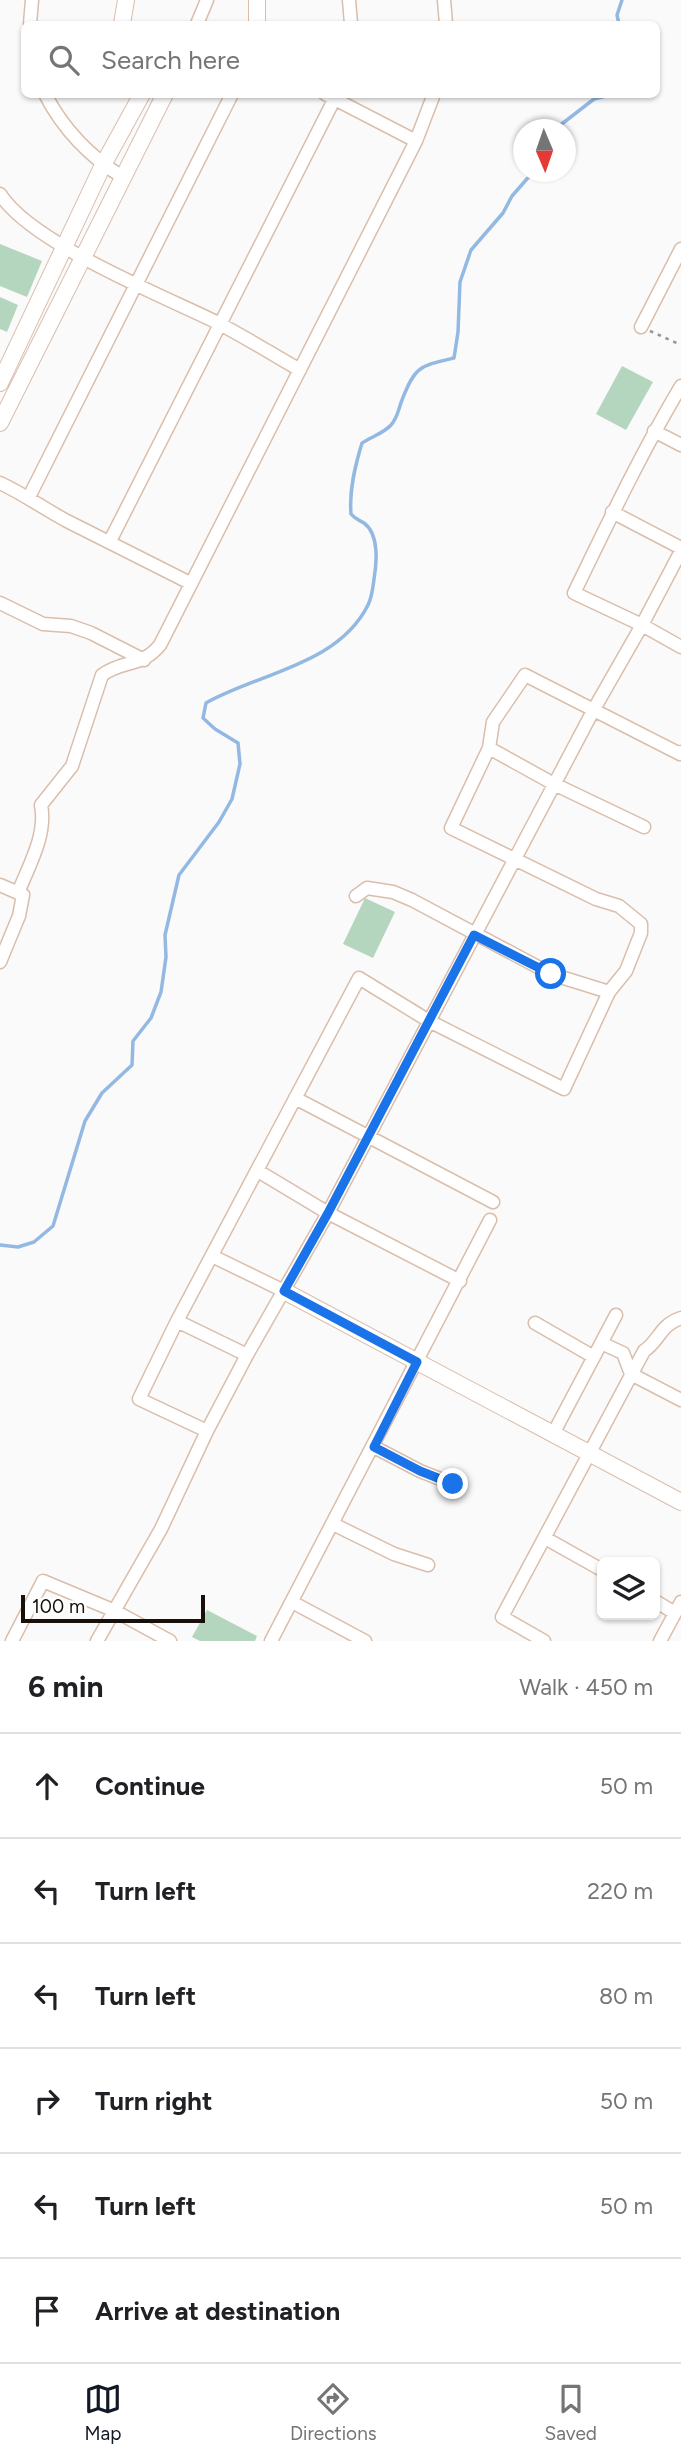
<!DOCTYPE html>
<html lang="en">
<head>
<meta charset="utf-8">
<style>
	:root { --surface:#fff; --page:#f2f2f2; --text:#202124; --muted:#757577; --line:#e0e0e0; --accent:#111827 }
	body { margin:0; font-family:Figtree,sans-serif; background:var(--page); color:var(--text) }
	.controls { position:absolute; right:21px; bottom:21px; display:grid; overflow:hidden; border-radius:10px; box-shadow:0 2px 5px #0004 }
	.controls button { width:63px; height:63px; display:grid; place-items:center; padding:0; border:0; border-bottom:2px solid var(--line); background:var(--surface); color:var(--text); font:35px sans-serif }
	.compass { position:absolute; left:513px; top:119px; width:63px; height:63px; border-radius:50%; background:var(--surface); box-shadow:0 2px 5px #0004; rotate:178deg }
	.scale { position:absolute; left:21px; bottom:18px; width:184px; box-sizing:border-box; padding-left:7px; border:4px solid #19100a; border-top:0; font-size:19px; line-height:24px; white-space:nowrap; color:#19100a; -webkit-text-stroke:5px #fff; paint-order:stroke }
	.stop { position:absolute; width:21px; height:21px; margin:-16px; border:5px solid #1a73e8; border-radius:50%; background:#fff }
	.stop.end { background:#1a73e8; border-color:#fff; box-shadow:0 2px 7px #0008 }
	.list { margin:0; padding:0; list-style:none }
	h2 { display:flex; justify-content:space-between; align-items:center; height:91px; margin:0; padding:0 28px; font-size:30px }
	h2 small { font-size:23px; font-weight:400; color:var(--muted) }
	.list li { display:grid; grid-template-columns:46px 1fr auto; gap:21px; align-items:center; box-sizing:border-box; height:105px; padding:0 28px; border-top:2px solid var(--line) }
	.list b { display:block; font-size:26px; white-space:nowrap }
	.list em { font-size:23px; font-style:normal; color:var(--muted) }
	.icon { flex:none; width:38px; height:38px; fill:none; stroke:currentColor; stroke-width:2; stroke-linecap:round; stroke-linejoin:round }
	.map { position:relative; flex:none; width:681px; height:1641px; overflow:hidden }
	.search { position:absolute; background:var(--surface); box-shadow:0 2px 5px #0004; left:21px; right:21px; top:21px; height:77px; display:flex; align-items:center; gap:18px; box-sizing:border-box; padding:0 24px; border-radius:10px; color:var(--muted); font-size:26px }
	.sheet { height:721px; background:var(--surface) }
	nav { display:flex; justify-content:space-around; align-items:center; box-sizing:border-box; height:98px; border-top:2px solid var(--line); background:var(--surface); font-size:19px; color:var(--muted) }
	nav a { display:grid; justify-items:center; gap:4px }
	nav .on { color:var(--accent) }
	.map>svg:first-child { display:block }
</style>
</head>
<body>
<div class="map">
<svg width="681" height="1641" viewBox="0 0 681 1641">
	<rect width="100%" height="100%" fill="#fafafa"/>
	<!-- green -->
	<path fill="#b4d6bf" d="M0,244L42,261L27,297L0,286Z
		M0,297L18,305L7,332L0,329Z
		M622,366L653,382L626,430L596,414Z
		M365,898L395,912L373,958L343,944Z
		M207,1610L257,1636L255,1641H200L192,1637Z"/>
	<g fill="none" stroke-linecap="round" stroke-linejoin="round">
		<!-- stream -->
		<path stroke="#93b9e2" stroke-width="3.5" d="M619,24L617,15L622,0
			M554,130L594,99L614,94
			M0,1245L18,1247L34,1242L53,1226L85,1121L102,1093L132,1065L133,1041L151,1018L161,992L166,957L165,935L179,875L219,822L232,799L240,764L238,743L215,729L203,718L206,703C259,673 338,665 368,605C372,597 373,587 374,579C377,562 379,534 364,523C359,520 355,519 351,514C349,490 355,466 362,443C371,437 384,433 391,425C398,417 398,410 402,400C415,366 420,366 454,358L458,332L460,282L471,250L503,213L512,196L533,172"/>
		<defs>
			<path id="street" d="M349,0L351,24
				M444,0L446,24
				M30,24L32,0
				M197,24L207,0
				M45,94C63,129 90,157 124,178
				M325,94L416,141
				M0,194C31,243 161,295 216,322C245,337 272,354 300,370
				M641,327L681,249
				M681,386C641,453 608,523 574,593L642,625L681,647
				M654,431L681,445
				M0,483C24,494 44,509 67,521C108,542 149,562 190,583
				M29,497L232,94
				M612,512L681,548
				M110,541L337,94
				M0,603L43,624L71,626L91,633L144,660
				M489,748L554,784L644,827
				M0,885L23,895L19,916L0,962
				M18,893C29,865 47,835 41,805L72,766L102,675C124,659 141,668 160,645L416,141L434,94
				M356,896L367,888L393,892L412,900L551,974L609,992
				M295,1098L493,1202
				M258,1171L328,1213L460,1281
				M212,1256L284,1291
				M177,1321L247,1355
				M535,1323L594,1357
				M601,1343L623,1353L631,1374L681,1400
				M207,1431L139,1399L177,1321L359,978L429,1021L564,1089L609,992L626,971L641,933V924L619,906L596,899L451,828L489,748L493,722L525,675L680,754L681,752
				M553,1434L616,1315
				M374,1447L420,1471L453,1484
				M333,1524L394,1554L428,1565
				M545,1538L602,1570
				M655,1601L675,1613
				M292,1602L365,1641
				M12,1641L43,1581L115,1611L170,1641
				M97,1641L161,1529L207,1431L247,1355L328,1213L594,709L642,625L681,551
				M271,1641L490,1220
				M544,1641L502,1617L644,1351C660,1340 660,1325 681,1318
				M660,1641L681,1602"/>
			<path id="secondary" d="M257,0V24
				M122,24L126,0
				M0,383L103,165L142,94
				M0,423L165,94
				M284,1291L681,1502"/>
		</defs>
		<!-- street casing -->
		<use href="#street" stroke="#dabeac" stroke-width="15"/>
		<!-- secondary casing -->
		<use href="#secondary" stroke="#dabeac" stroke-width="18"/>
		<!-- path -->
		<path stroke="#999593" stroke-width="2.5" stroke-dasharray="3.5 5" stroke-linecap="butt" d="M650,331L681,345"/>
		<!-- street -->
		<use href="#street" stroke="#fff" stroke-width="12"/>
		<!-- secondary -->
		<use href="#secondary" stroke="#fff" stroke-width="16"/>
	</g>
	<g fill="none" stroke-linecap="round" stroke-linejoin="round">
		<!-- route -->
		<path stroke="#1a73e8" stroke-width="9" d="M453,1484L420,1471L374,1447L417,1362L284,1291L328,1213L474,935L551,974"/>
	</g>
</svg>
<div class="controls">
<button><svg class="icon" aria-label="layers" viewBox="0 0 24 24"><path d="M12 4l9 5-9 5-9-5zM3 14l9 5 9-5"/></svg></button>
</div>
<svg class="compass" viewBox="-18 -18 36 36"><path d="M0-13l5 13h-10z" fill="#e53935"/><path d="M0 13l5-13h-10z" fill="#757577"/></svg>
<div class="scale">100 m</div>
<div class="stop" style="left:551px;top:974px"></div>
<div class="stop end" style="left:453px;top:1484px"></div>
<div class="search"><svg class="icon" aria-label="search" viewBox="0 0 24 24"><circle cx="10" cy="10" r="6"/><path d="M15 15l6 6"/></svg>Search here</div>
</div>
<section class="sheet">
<h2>6 min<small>Walk · 450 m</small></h2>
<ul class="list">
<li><svg class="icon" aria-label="ahead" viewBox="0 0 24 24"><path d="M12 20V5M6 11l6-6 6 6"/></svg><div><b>Continue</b></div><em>50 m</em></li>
<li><svg class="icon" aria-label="left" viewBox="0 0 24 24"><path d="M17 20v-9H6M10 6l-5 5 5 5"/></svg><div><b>Turn left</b></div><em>220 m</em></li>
<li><svg class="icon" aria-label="left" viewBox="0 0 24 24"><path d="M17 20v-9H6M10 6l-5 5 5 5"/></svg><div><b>Turn left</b></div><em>80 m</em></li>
<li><svg class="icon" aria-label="right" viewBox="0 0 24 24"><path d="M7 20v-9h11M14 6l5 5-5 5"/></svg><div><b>Turn right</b></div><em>50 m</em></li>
<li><svg class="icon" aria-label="left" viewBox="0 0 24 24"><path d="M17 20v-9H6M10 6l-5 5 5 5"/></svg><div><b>Turn left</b></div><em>50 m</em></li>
<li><svg class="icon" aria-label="arrive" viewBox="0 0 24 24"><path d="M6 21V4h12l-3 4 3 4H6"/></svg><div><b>Arrive at destination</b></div></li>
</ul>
</section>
<nav>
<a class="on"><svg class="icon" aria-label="map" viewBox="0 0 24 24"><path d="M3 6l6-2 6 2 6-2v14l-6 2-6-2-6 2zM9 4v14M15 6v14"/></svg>Map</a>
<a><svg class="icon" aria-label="directions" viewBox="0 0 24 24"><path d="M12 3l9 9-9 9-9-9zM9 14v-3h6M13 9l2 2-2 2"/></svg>Directions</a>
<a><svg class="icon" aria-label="saved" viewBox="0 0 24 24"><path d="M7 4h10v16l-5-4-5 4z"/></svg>Saved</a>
</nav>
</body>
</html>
